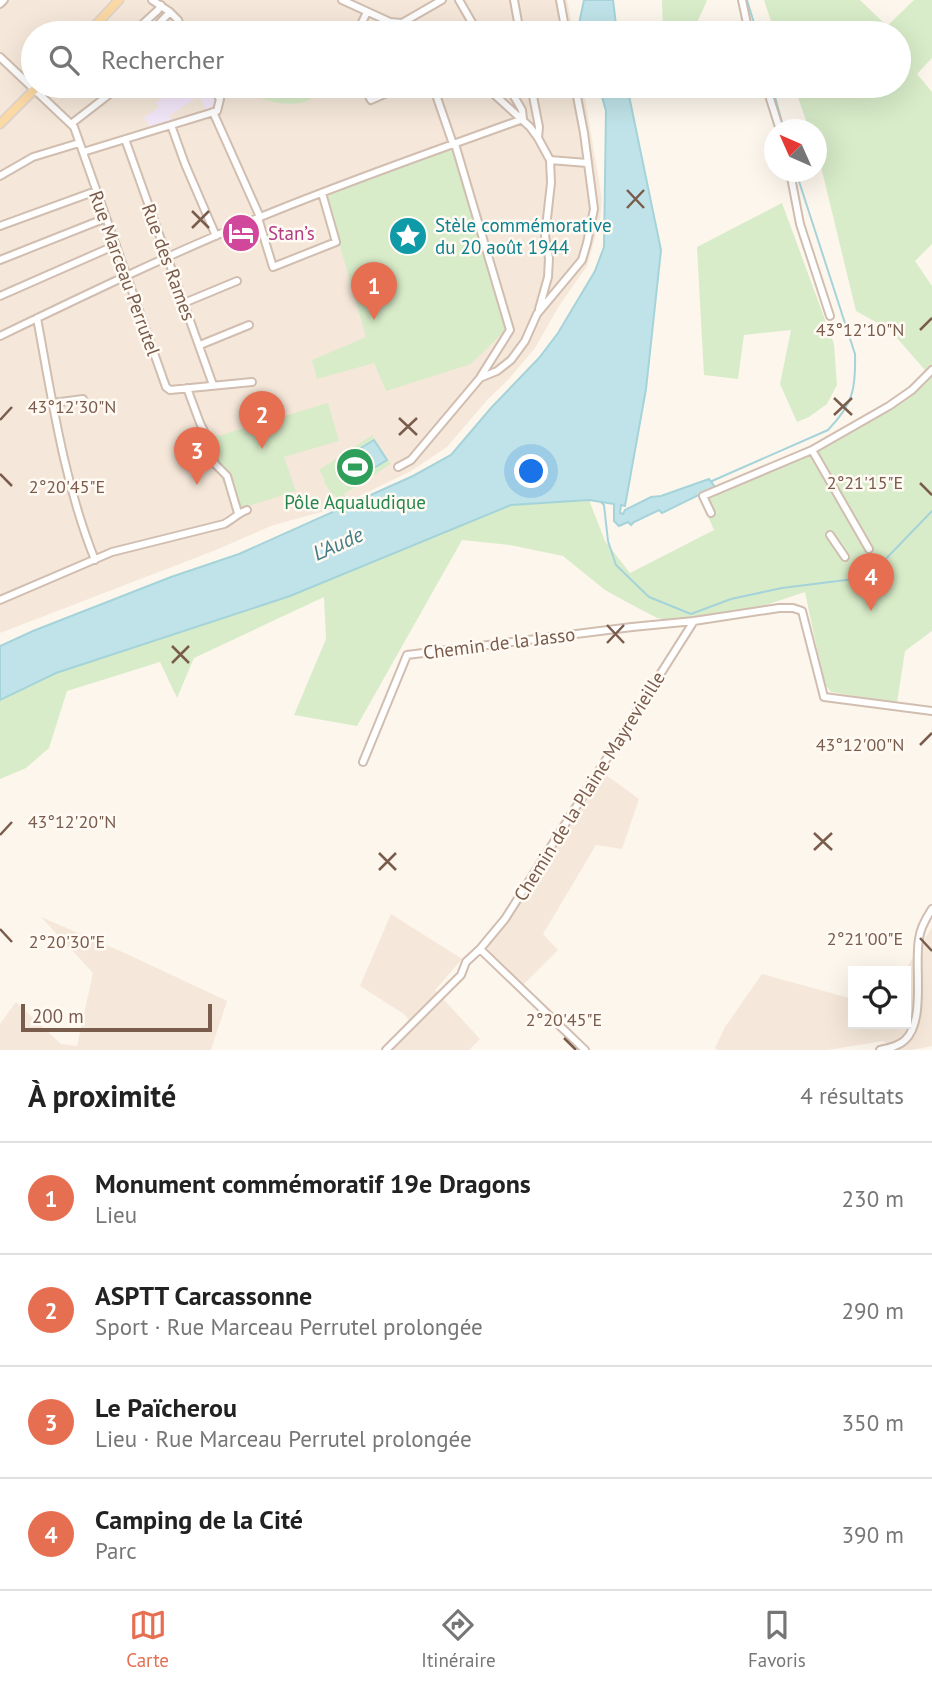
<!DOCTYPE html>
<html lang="fr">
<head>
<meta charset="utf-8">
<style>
	:root { --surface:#fff; --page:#f2f2f2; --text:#222; --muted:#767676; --line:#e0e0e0; --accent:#e76f51 }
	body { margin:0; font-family:"PT Sans",sans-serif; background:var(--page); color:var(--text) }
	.controls { position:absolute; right:21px; bottom:21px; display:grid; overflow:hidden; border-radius:0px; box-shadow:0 7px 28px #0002 }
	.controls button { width:63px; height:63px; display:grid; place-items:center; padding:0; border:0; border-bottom:2px solid var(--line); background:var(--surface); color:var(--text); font:35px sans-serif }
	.compass { position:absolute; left:764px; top:119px; width:63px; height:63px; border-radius:50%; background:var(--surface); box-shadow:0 7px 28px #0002; rotate:315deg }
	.scale { position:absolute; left:21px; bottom:18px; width:191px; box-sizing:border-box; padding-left:7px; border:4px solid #7a5c4d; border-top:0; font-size:19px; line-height:24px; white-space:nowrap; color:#7a5c4d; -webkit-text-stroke:5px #fffaf3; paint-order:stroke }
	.you { position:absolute; left:532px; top:472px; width:24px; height:24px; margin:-18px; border:5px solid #fff; border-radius:50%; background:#1a73e8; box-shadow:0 0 0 10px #1a73e833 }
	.badge { display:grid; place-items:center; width:46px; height:46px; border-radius:50%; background:var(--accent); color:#fff; font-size:23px; font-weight:700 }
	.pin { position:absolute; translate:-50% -58px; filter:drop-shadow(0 2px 4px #0008) }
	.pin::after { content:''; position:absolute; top:37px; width:24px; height:21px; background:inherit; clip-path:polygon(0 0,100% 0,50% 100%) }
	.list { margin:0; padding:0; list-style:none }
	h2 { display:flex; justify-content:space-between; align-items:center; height:91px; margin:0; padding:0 28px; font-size:30px }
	h2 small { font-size:23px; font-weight:400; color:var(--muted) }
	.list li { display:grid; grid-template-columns:46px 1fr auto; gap:21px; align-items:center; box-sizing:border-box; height:112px; padding:0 28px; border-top:2px solid var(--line) }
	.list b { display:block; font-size:26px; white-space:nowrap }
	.list p { margin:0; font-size:23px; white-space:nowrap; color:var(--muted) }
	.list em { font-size:23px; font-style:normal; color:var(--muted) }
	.icon { flex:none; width:38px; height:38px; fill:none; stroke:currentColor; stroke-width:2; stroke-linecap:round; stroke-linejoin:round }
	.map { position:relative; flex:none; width:932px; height:1050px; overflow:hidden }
	.search { position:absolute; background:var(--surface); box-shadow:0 7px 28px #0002; left:21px; right:21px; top:21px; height:77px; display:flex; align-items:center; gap:18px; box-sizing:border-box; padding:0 24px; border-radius:38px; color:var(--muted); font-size:26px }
	.sheet { height:539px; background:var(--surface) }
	nav { display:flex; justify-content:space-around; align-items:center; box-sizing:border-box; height:98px; border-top:2px solid var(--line); background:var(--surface); font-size:19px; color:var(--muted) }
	nav a { display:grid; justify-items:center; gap:4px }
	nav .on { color:var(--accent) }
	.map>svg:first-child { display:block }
</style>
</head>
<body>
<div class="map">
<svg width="932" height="1050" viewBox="0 0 932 1050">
	<rect width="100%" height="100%" fill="#fdf6ec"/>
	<!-- residential -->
	<path fill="#f5e8da" d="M0,0H567L574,33H33V86H583L602,199L600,221L587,266L559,306L535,348L508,380L488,399L447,447L411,471L335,508L271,526L216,550L0,633Z
		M602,772L639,799L622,849L596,845L543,934L558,950L523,985L482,949L522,898Z
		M391,914L462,959L435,990L480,1039L469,1050H388L412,1024L404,1014L360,986Z
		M41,917L127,954L227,1001L211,1050H0V1024L16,1002L61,1044L77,1046L93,973Z
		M932,927V1046L912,1050H897L883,1041L828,1050H717L715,1048L725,1027L762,974L849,998L853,996V1024H906V971H902L905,970Z"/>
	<!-- education -->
	<path fill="#f3e8fa" d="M178,86H207L215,98L212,107L206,109L199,96L169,116L171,120L150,126L144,118L159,107L156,103Z"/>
	<!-- green -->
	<path fill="#d8ecc9" d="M662,0H707C703,12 696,21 693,33H663Z
		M764,0H860L887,26L914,0H932V58L917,74L932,92V244L915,261L932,286V631L905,651L897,703L831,692L824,683L805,592L732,616L686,623L657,618L623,600L605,590L563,556L510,545L462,540L357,726L294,715L326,639L324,597L194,658L177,698L160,662L67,691L49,748L26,768L0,779V700L56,673L290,596L511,505L589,500L605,541L630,573L714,530L700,499L811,453L931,377L890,330L856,311L817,150L816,130L809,129L794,86H899V33H775Z
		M254,86H285L311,99C297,107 274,104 259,97Z
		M452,149L455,151L507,329L471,364L386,391L374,363L317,379L312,360L366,337L326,197L392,170Z
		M782,203L834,344L837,385L827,404L809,417L797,422L780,384L791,330L744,335L738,379L704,375L697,247Z
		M328,403L339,441L284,457L296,491L233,511L208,439Z
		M372,435L391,464L344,494L345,497L339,501L335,495L333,496L324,482L325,480L319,470Z"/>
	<!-- water -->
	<path fill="#bfe3e8" stroke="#a5d3da" stroke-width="2" d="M584,0H613L617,33H580L579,24Z
		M599,86H627L661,250L646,389L625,506L621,505L620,513L623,514L625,510L651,497L661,496L709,479L715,487L662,513L659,510L634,522L631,525L628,522L619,526L614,521V504L589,500L511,505L290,596L56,673L0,700V646L33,631L171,577L239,554L413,476L451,455L491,408L539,358L558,333L595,271L604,247L606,111Z
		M374,440L387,460L369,471L356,451Z"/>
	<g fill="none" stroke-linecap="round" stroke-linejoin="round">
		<!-- stream -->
		<path stroke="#a5d3da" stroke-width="2" d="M747,0L757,33
			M772,86L784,130
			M712,481L828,430C853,404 856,389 855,354L796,172
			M601,502L604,505L608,541L616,565L649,597L691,614L731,599L782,588L854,579L877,568L932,511"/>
		<defs>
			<path id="minor" d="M152,0L170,12L178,20L183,33
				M342,0L390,22L402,23L442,0
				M459,0L478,33
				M514,0L520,33
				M560,0L566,33
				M742,0L749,33
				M0,4L4,0
				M402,23L410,33
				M133,33L158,10L161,5
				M150,33L170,12
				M357,33L367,12
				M454,33L472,23
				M0,57L74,127L166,387L170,390L252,382
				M363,86L371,100L403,86
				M433,86L453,144
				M485,86L530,127L538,138L550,160L551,183L545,236L549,258L548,277L539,309
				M531,86L539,127L538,138
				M766,86L780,130
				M213,112L260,217
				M71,124L120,86
				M171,125L185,164L216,236
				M125,139L213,385
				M455,144L510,330L481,376
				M83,152L217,111L220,99L211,86
				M550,160L587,163
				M790,172L800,224L830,316
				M0,176L33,157L79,143
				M258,218L273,267L336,242L322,193
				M0,226L96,191
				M0,260L106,218
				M0,296L116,245
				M184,303L237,281
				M37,318C52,399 64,483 95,560
				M0,336C85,295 170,254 258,218C345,182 434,151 523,119L522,110L508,86
				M200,345L249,325
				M187,388L200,423L204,431L215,464L227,476L238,513
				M53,403L83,399
				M812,450L869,549
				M398,467L411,460L480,378L497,371L511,360L525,341L537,314L582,260L587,243L594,209L584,133L575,86
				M711,513L703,496L812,450L889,406L912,390L932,370
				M830,535L845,557
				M0,600L112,552L224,524C232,520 238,513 247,510
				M363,762L407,655L632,627L694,621L779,608H793L802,611L824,697L932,711
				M386,1050L461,975L466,962L480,949
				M585,1050L480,949L505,919L694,621
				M880,1050C889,1048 899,1046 905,1040C926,1021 914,965 919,939C920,929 926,918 932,909"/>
			<path id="major" d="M88,33L119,0
				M0,124L38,86"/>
		</defs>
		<!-- minor casing -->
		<use href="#minor" stroke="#d1beb0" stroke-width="10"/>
		<!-- major casing -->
		<use href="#major" stroke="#dad1cd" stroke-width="11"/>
		<!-- minor -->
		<use href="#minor" stroke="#fff" stroke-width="6"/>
		<!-- major -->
		<use href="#major" stroke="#fbd9a5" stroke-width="8"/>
	</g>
	<!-- ticks -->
	<path fill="none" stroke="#7a5c4d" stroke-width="2.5" d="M627,190L644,208M627,208L644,190M192,211L209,228M192,228L209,211M920,330L932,318M834,398L852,415M834,415L852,398M399,418L417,435M0,420L12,407M399,435L417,418M0,474L12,486M920,483L932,495M607,625L624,643M607,643L624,625M172,646L189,663M172,663L189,646M920,745L932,733M814,833L832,850M0,835L12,822M814,850L832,833M379,853L396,870M379,870L396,853M0,929L12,942M920,938L932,951M564,1038L576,1050"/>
	<!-- icons -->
	<defs>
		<symbol id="hotel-disc" viewBox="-11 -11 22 22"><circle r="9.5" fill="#d1479c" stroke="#fffaf3"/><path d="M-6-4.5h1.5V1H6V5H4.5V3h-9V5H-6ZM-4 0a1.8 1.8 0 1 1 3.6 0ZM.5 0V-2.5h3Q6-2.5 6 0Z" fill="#fff"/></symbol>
		<symbol id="sight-disc" viewBox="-11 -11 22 22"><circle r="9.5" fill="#0f9aa8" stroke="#fffaf3"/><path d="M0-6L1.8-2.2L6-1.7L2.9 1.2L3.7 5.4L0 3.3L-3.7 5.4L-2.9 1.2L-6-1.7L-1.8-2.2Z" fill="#fff"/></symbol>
		<symbol id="stadium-disc" viewBox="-11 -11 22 22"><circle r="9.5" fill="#2e9e5b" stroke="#fffaf3"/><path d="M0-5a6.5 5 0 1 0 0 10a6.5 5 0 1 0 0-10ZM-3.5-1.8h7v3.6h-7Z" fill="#fff"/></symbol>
	</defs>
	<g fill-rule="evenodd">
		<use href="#hotel-disc" x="219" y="211" width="44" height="44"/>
		<use href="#sight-disc" x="386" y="214" width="44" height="44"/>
		<use href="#stadium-disc" x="333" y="445" width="44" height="44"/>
	</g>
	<g text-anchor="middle" stroke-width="5" stroke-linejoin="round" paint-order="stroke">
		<!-- culture labels -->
		<g font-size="19" fill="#0d838f" stroke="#fffaf3" text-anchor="start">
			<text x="435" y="232">Stèle commémorative<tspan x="435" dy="22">du 20 août 1944</tspan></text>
		</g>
		<!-- hotel labels -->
		<g font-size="19" fill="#b23c85" stroke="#fffaf3" text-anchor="start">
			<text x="268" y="240">Stan’s</text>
		</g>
		<!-- street labels -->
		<g font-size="19" fill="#7a5c4d" stroke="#fffaf3">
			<text transform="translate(169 262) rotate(70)" y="7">Rue des Rames</text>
			<text transform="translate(125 273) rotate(70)" y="7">Rue Marceau Perrutel</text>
			<text transform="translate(499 643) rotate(-7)" y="7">Chemin de la Jasso</text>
			<text transform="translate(589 786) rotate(-58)" y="7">Chemin de la Plaine Mayrevieille</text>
		</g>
		<!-- leisure labels -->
		<g font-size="19" fill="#27864d" stroke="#fffaf3">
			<text x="355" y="509">Pôle Aqualudique</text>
		</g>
		<!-- water labels -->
		<g font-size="21" font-style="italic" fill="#437c86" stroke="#fffaf3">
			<text transform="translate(338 544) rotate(-24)" y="7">L'Aude</text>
		</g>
	</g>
	<g font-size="18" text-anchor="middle" fill="#7a5c4d" stroke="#fffaf3" stroke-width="5" stroke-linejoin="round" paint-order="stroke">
		<text x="860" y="336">43°12'10"N</text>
		<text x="72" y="413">43°12'30"N</text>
		<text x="865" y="489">2°21'15"E</text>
		<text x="67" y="493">2°20'45"E</text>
		<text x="860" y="751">43°12'00"N</text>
		<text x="72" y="828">43°12'20"N</text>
		<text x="865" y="945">2°21'00"E</text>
		<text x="67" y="948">2°20'30"E</text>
		<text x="564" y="1026">2°20'45"E</text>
	</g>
</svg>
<div class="controls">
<button><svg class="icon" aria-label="locate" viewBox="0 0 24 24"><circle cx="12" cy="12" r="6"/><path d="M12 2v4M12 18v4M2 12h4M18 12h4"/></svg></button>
</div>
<svg class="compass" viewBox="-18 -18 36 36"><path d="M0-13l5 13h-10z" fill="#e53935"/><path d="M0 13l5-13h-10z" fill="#767676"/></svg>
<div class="scale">200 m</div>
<div class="you"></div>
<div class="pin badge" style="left:374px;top:320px">1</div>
<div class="pin badge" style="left:262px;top:449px">2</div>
<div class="pin badge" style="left:197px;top:485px">3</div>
<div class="pin badge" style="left:871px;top:611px">4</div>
<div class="search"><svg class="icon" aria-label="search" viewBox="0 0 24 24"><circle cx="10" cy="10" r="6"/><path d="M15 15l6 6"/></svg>Rechercher</div>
</div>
<section class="sheet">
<h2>À proximité<small>4 résultats</small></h2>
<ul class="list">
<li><span class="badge">1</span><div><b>Monument commémoratif 19e Dragons</b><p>Lieu</p></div><em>230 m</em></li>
<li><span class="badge">2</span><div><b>ASPTT Carcassonne</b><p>Sport · Rue Marceau Perrutel prolongée</p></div><em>290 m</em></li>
<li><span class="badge">3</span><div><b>Le Païcherou</b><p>Lieu · Rue Marceau Perrutel prolongée</p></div><em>350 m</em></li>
<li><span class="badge">4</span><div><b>Camping de la Cité</b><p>Parc</p></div><em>390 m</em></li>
</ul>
</section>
<nav>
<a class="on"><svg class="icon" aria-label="map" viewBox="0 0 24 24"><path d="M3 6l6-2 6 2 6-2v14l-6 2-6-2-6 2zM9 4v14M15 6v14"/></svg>Carte</a>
<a><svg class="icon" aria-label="directions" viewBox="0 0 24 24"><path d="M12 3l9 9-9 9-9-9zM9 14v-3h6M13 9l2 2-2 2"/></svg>Itinéraire</a>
<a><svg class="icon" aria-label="saved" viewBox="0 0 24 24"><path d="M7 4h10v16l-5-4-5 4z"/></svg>Favoris</a>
</nav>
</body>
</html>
